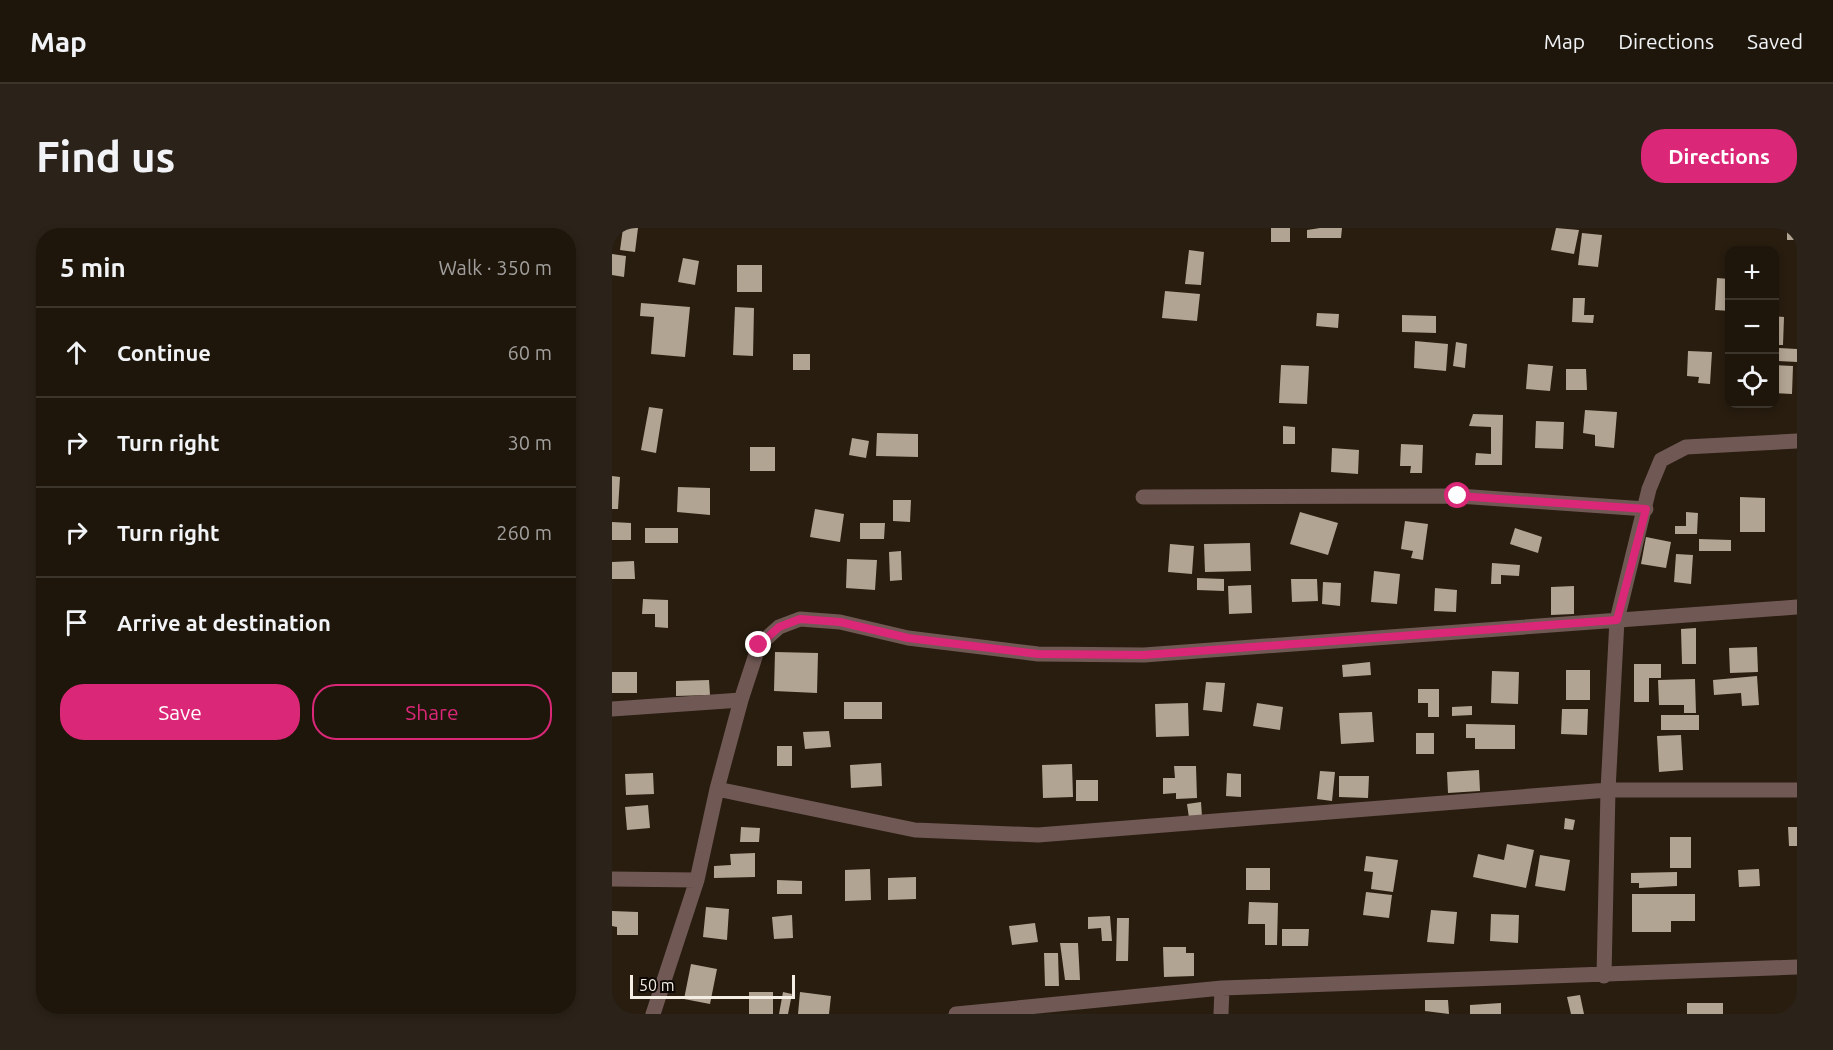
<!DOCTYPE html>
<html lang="en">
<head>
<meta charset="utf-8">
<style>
	:root { --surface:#1e160b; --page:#2b2319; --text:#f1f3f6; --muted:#a19f9d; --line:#3c352c; --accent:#db2777 }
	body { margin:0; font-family:Ubuntu,sans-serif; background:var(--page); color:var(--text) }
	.controls { position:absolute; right:18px; top:18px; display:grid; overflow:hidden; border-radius:12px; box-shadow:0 3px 9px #0003 }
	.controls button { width:54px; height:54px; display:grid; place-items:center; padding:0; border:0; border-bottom:2px solid var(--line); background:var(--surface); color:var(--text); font:30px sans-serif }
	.scale { position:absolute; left:18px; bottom:15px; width:165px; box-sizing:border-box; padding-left:6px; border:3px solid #f4ede3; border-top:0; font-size:16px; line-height:21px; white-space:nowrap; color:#f4ede3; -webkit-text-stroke:4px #0d0804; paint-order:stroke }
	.stop { position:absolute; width:18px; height:18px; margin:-14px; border:4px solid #db2777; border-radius:50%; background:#fff }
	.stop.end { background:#db2777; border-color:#fff; box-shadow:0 2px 6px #0008 }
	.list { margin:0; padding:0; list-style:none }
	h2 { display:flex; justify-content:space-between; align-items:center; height:78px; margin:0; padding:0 24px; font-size:26px }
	h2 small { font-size:20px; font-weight:400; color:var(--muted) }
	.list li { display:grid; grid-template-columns:39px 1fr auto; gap:18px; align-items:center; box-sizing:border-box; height:90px; padding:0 24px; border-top:2px solid var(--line) }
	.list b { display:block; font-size:22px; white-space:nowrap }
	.list em { font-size:20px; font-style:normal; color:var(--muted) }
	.actions { display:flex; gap:12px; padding:18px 24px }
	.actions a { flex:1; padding:14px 0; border:2px solid var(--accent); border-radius:24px; text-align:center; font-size:21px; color:var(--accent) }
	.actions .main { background:var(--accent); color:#fff }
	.icon { flex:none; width:33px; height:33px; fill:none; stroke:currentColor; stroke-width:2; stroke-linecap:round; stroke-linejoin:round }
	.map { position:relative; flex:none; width:1185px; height:786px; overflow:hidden; border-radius:24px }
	header { display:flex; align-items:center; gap:36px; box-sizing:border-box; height:84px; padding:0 30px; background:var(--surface); border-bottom:2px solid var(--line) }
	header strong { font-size:28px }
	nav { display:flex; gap:33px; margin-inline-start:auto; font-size:21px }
	.intro { display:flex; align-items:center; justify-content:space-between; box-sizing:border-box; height:144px; padding:0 36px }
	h1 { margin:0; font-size:42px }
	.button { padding:15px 27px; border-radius:24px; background:var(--accent); color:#fff; font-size:21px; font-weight:700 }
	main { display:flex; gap:36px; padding:0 36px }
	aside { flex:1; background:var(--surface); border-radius:24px; box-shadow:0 3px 9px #0003 }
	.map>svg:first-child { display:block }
</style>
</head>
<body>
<header>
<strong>Map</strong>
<nav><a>Map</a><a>Directions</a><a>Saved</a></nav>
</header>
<div class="intro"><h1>Find us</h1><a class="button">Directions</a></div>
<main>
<aside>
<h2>5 min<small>Walk · 350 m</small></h2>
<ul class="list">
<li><svg class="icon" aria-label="ahead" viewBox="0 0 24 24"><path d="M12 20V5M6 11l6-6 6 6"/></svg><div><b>Continue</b></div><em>60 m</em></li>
<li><svg class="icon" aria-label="right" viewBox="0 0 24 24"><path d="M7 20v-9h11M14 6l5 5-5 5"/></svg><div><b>Turn right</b></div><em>30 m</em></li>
<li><svg class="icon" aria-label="right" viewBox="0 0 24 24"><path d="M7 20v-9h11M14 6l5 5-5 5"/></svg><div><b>Turn right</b></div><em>260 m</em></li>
<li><svg class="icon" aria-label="arrive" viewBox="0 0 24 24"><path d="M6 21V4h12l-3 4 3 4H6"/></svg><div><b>Arrive at destination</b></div></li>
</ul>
<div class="actions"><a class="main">Save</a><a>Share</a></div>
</aside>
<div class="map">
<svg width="1185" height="786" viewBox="0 0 1185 786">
	<rect width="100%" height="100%" fill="#281d0f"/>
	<!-- building -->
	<path fill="#b2a492" d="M11,0H26L23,24L8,22Z
		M659,0H678V14H659Z
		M708,0H730L729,10H695V2Z
		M944,0L967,2L962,26L939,22Z
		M1175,0H1185V12H1175Z
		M970,5L990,7L986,39L966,37Z
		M577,22L592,24L589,57L573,56Z
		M0,26L14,28L12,49L0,47Z
		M71,30L87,33L83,57L66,54Z
		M125,37H150V64H125Z
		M1105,50L1118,51V83L1103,82Z
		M553,63L588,66L585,93L550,90Z
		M961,70H973L972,87H982L981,95L960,94Z
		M29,75L78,79L73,129L39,126L42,89L28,88Z
		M123,79L142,80L141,128L121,127Z
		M705,85L727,86L726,100L704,98Z
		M790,87L824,88V105L790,104Z
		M1162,88L1172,89L1171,117H1162Z
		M803,113L836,116L834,143L802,140Z
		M844,114L855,116L853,140L841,138Z
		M1167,120L1185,121V134L1166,133Z
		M1076,123L1100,124L1098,156L1086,155L1087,149L1075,148Z
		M181,126H198V142H181Z
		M916,136L941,138L938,163L914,161Z
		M669,137L697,138L695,176L667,175Z
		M1162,137L1181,138L1180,166L1162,165Z
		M954,141H974L975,162H954Z
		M37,179L51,181L44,225L29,222Z
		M973,182L1005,184L1002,220L983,218V207L971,205Z
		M861,186L891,187L890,237H863L864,225L879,226V199L857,198Z
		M924,193L952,194L951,221L923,220Z
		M671,198L683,199V216H671Z
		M265,205L306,206V229L264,228Z
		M240,210L257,213L254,230L237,227Z
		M789,216L811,217L810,245H798L799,238H788Z
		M138,219H163V243H138Z
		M720,220L747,222L746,246L719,244Z
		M0,248L8,249L6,281H0Z
		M66,259L98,260V287L65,284Z
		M1128,269L1153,270V304H1128Z
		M281,272H299L298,294L281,293Z
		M203,281L232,286L228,314L198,309Z
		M688,284L726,295L716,327L678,316Z
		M1074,284L1086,285L1085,306H1063V298H1074Z
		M793,293L816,296L811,332L799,330L801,323L789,321Z
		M0,294L19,295V312H0Z
		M248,295H273L272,311H248Z
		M33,300H66V315H33Z
		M903,300L930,309L926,325L898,316Z
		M1034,309L1059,314L1054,340L1029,336Z
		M1087,311L1119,312V323H1087Z
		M638,315L639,343L593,344L592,316Z
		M558,316L582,318L580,346L556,344Z
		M289,323L290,352L278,353L277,324Z
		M1064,326L1081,327L1079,356L1062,354Z
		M235,331L265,332L263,362L234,360Z
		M22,333L23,351H0V334Z
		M880,335L908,337L907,348L889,347V356H879Z
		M762,343L788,346L785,376L759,374Z
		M585,350L612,351V363L585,362Z
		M679,351H705L706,373L680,374Z
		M711,354L729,355L728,378L710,376Z
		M639,357L640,385L617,386L616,358Z
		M962,358V386L939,387V359Z
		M823,360L845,362L844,384L822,383Z
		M31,371L56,372V400L43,399V386H30Z
		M1084,400V436H1070L1069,401Z
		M1145,419L1146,444L1118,445L1117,420Z
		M163,424L206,425L205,465L162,463Z
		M758,434L759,447L731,449L730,437Z
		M1022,436H1049V450H1037V474H1022Z
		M954,442H978V472H954Z
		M880,443L907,444L906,476L879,475Z
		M0,444H25V465H0Z
		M1145,448L1147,477L1130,478L1129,465L1102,467L1101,452Z
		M1083,451L1084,485H1072V477H1047L1046,452Z
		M97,452L98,467L64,468V453Z
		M594,454L613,455L610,484L591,482Z
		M806,461H827V489H816V475H806Z
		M232,474H270V491H232Z
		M576,475L577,508L544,509L543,476Z
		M645,475L671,479L668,502L641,498Z
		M860,478V487L840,488V479Z
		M950,481H976L975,507L949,506Z
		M760,484L762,514L729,516L727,485Z
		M1049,487H1087V502H1049Z
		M854,496L903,497V521H863V510H854Z
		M217,503L219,519L193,521L191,504Z
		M804,505H822V526H804Z
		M1069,507L1071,542L1047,544L1045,508Z
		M165,518H180V538H165Z
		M269,535L270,558L239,560L238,537Z
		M460,536L461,569L431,570L430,537Z
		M562,538H584L585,570L564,571V565L551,566V550H563Z
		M867,542L868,563L836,565L835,544Z
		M708,543L723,544L720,573L705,571Z
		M41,545L42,566L14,567L13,546Z
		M615,545L629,546V569L614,568Z
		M727,548H757L756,570L727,569Z
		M464,552H486V573H464Z
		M589,574L590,589L577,590L575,576Z
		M36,577L38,600L15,602L13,579Z
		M953,590L963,592L961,602L952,601Z
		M129,599L148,600L147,614H128Z
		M1176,599H1185V618H1177Z
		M1058,609H1079V640H1058Z
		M895,616L922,622L914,660L861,649L866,626L892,632Z
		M143,625V649L102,650V638L119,637L118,626Z
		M928,627L958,632L953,663L923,658Z
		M754,628L786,632L781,664L759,661L761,644L752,643Z
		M634,640H658V662H634Z
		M258,641L259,672L233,673V642Z
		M1147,641L1148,658L1127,659L1126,642Z
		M1065,644V658L1027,660V655H1019V645Z
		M304,649V671L276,672V650Z
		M165,652L190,653V666H165Z
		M754,664L780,667L777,690L751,687Z
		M1020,666H1083V693H1059V704H1020Z
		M637,674L666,675L665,717H653V696H636Z
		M94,679L117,681L115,712L91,709Z
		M819,682L845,684L842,716L815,714Z
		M0,683L26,684V707H5V699L0,698Z
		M879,686L907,687L906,715L878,713Z
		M180,687L181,710L162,711L160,689Z
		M498,688L500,713H490L489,700L476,701V689Z
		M505,690H517L516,733H504Z
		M423,695L426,714L400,717L397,698Z
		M670,701H697L696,718H670Z
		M448,715H466L468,752H453Z
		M551,719H574V725H582V748L552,749Z
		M432,725H446L447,758H433Z
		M79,736L105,741L98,776L72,771Z
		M137,764H161V786H137Z
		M171,764L180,766L176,786H167Z
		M188,764L219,768L217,786H186Z
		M968,767L972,786H959L955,769Z
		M813,772H836L837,786L813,783Z
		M889,775V786H858V777Z
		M1075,775H1111V786H1075Z"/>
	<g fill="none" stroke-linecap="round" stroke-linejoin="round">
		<!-- minor -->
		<path stroke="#705854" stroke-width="15" d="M531,269L846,268L1034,281
			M0,481L129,472
			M105,561L303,602L426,607L996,562H1185
			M0,651L85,652
			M992,748L996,562L1005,392L1037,261L1049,232L1074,219L1185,213
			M41,786L85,652L105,561L129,472L147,417L167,399L188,391L228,394L296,410L426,426L532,427L1185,379
			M344,786L610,760L1185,739
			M609,786L610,760"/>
	</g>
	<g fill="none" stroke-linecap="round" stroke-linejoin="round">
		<!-- route -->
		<path stroke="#db2777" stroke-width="8" d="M147,417L167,399L188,391L228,394L296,410L426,426L532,427L1005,392L1034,281L846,268"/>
	</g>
</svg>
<div class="controls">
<button>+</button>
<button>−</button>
<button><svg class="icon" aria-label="locate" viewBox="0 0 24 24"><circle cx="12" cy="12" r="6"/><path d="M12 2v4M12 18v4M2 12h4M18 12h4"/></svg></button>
</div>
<div class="scale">50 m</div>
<div class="stop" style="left:846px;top:268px"></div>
<div class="stop end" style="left:147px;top:417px"></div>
</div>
</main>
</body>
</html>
